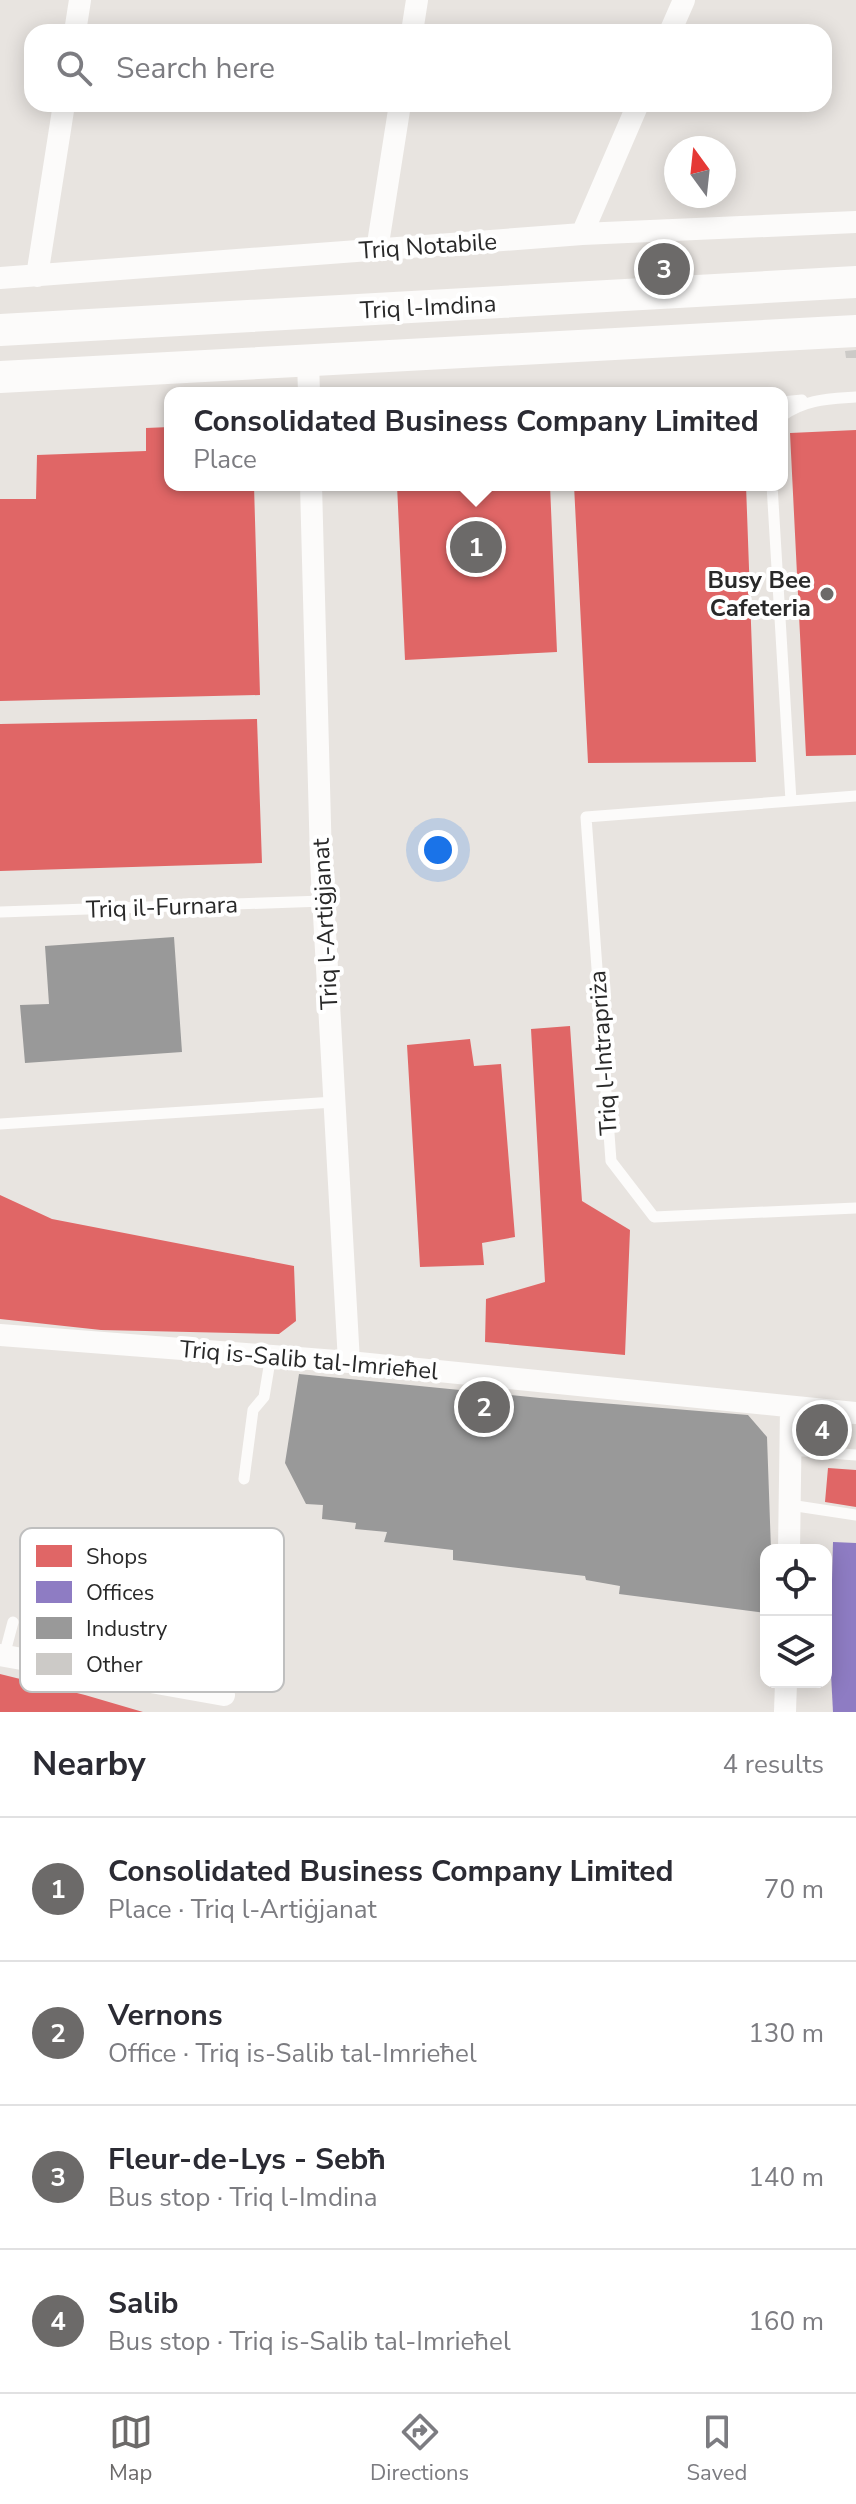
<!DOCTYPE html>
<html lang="en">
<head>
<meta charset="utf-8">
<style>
	:root { --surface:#fff; --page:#f7f7f7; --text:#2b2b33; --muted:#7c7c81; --line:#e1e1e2; --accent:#6c6a69 }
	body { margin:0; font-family:"Nunito Sans",sans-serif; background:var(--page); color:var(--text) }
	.controls { position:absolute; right:24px; bottom:24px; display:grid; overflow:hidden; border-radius:16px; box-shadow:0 4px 20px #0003 }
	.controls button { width:72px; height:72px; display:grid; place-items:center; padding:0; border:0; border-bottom:2px solid var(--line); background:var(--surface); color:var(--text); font:40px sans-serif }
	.compass { position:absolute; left:664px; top:136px; width:72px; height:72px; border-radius:50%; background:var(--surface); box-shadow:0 4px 20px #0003; rotate:345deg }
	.you { position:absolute; left:438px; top:850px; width:28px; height:28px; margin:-20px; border:6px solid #fff; border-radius:50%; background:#1a73e8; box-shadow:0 0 0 12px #1a73e833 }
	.badge { display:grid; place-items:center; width:52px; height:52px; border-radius:50%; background:var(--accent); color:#fff; font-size:26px; font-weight:700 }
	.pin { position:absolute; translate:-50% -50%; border:4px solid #fff; box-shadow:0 2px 8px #0006 }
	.popup { position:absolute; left:164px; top:387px; width:624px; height:104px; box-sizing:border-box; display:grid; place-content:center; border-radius:16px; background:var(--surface); filter:drop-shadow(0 2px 6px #0005); font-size:26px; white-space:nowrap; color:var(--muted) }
	.popup b { font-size:30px; color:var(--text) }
	.popup::after { content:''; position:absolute; left:50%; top:100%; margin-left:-16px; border:16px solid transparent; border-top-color:var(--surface) }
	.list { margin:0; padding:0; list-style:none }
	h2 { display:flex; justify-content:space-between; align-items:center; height:104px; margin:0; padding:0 32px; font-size:34px }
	h2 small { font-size:26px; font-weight:400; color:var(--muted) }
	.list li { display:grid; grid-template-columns:52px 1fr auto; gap:24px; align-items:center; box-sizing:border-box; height:144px; padding:0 32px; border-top:2px solid var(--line) }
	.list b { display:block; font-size:30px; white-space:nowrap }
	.list p { margin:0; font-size:26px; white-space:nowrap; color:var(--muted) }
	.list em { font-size:26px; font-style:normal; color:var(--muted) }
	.icon { flex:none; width:44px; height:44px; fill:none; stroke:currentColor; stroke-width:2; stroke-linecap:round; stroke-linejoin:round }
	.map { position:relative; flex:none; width:856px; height:1712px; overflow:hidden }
	.search { position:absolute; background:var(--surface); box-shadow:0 4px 20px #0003; left:24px; right:24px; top:24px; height:88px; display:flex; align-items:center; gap:20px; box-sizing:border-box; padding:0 28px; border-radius:24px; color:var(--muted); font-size:30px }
	.sheet { height:680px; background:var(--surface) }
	nav { display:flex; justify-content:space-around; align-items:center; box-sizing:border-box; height:112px; border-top:2px solid var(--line); background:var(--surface); font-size:22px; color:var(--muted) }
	nav a { display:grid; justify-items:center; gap:4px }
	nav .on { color:var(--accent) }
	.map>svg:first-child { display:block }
</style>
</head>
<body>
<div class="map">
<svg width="856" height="1712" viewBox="0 0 856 1712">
	<rect width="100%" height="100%" fill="#e8e4e0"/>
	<!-- shops -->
	<path fill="#e06666" d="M170,427V485H254L260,695L0,701V499H36L37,455L146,451V428Z
		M856,430V755L806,756L790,433Z
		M397,485H550L557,652L405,660Z
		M574,485H746L756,762L588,763Z
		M257,719L262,863L0,871V724Z
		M570,1026L582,1201L630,1230L625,1355L485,1342L486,1299L545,1282L531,1029Z
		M470,1039L474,1066L501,1064L515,1237L482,1243L484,1265L420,1267L407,1045Z
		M0,1195L52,1219L294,1266L296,1321L279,1334L101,1330L0,1319Z
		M828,1468L856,1470V1507L825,1502Z
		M0,1674L85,1695L143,1712H0Z"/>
	<!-- offices -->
	<path fill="#8e7cc3" d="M833,1542L856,1543V1712H833L830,1655Z"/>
	<!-- industry -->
	<path fill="#999" d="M174,937L182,1052L25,1063L20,1005L49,1004L45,946Z
		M299,1374L540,1398L748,1415L767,1437L771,1550H766V1613L619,1594L620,1586L586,1580L585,1576L453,1560V1550L384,1542L387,1532L355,1529L356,1523L322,1519L323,1505L306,1504L285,1463Z"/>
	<!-- building -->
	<path fill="#cccac7" d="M856,350V358H846L845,351Z"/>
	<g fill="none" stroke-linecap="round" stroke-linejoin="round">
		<!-- service -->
		<path stroke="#fcfbfa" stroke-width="11" d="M782,402L802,400
			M782,416C805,399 829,399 856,397
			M772,485L791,801
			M856,796L586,817L611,1161L654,1217L856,1208
			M0,912L324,901
			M0,1124L334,1102
			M791,1450L856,1455
			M244,1479L253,1410L264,1397L271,1355
			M790,1505L856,1515
			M4,1656L13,1622"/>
		<!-- minor -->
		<path stroke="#fcfbfa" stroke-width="22" d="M75,32L80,0
			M412,32L417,0
			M670,32L684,0
			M582,234L638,104
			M377,250L400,104
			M37,276L64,104
			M0,278L582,234L856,222
			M308,361L309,393
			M311,485L321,861L349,1362
			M0,1335L349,1362L856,1413
			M789,1550L791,1409
			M0,1655L224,1695
			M785,1712L786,1682"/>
		<!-- secondary -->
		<path stroke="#fcfbfa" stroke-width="32" d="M0,330L856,282
			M0,377L856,331"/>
	</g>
	<!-- markers -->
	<circle fill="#6c6a69" stroke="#fff" stroke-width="3" cx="827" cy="594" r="8"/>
	<g text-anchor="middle" stroke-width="8" stroke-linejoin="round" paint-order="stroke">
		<!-- street labels -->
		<g font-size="24" fill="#292929" stroke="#fff">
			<text transform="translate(428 246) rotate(-4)" y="8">Triq Notabile</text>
			<text transform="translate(428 307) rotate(-3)" y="8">Triq l-Imdina</text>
			<text transform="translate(162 907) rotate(-2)" y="8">Triq il-Furnara</text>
			<text transform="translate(325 924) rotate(-93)" y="8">Triq l-Artiġjanat</text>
			<text transform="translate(603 1053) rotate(-94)" y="8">Triq l-Intrapriża</text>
			<text transform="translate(309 1360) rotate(5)" y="8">Triq is-Salib tal-Imrieħel</text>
		</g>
		<!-- poi labels -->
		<g font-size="24" font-weight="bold" fill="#292929" stroke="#fff" text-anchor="end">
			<text x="811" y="588">Busy Bee<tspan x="811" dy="28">Cafeteria</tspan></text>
		</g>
	</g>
	<!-- legend -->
	<rect x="20" y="1528" width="264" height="164" rx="12" fill="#fff" stroke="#bfbfbf" stroke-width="2"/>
	<rect x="36" y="1545" width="36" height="22" fill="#e06666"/>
	<rect x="36" y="1581" width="36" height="22" fill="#8e7cc3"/>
	<rect x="36" y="1617" width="36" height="22" fill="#999"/>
	<rect x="36" y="1653" width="36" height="22" fill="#cccac7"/>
	<g font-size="22" fill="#292929">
		<text x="86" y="1564">Shops</text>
		<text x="86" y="1600">Offices</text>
		<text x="86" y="1636">Industry</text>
		<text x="86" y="1672">Other</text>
	</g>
</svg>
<div class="controls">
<button><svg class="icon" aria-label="locate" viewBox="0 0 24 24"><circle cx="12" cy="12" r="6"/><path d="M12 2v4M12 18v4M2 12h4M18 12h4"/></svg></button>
<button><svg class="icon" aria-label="layers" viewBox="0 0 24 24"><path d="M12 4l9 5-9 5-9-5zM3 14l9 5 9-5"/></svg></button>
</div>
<svg class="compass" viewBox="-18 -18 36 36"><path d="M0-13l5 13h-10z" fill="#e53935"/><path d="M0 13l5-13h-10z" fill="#7c7c81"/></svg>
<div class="you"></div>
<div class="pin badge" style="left:476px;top:547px">1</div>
<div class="popup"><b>Consolidated Business Company Limited</b>Place</div>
<div class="pin badge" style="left:484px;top:1407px">2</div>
<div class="pin badge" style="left:664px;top:269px">3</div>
<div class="pin badge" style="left:822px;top:1430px">4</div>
<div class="search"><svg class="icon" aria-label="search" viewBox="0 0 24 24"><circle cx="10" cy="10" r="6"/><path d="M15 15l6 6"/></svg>Search here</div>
</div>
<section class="sheet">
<h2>Nearby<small>4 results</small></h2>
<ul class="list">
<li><span class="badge">1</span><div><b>Consolidated Business Company Limited</b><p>Place · Triq l-Artiġjanat</p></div><em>70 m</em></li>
<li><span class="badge">2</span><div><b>Vernons</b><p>Office · Triq is-Salib tal-Imrieħel</p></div><em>130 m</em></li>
<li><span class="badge">3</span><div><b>Fleur-de-Lys - Sebħ</b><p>Bus stop · Triq l-Imdina</p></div><em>140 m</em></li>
<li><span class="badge">4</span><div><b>Salib</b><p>Bus stop · Triq is-Salib tal-Imrieħel</p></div><em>160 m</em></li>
</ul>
</section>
<nav>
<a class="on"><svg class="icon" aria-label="map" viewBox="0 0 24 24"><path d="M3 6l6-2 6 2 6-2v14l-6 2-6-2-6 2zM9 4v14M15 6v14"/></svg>Map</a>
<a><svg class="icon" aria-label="directions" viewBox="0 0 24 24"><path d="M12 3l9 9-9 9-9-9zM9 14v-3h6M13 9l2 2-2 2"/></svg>Directions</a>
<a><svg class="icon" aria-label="saved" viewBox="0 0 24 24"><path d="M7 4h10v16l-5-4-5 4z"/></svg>Saved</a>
</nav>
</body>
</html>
